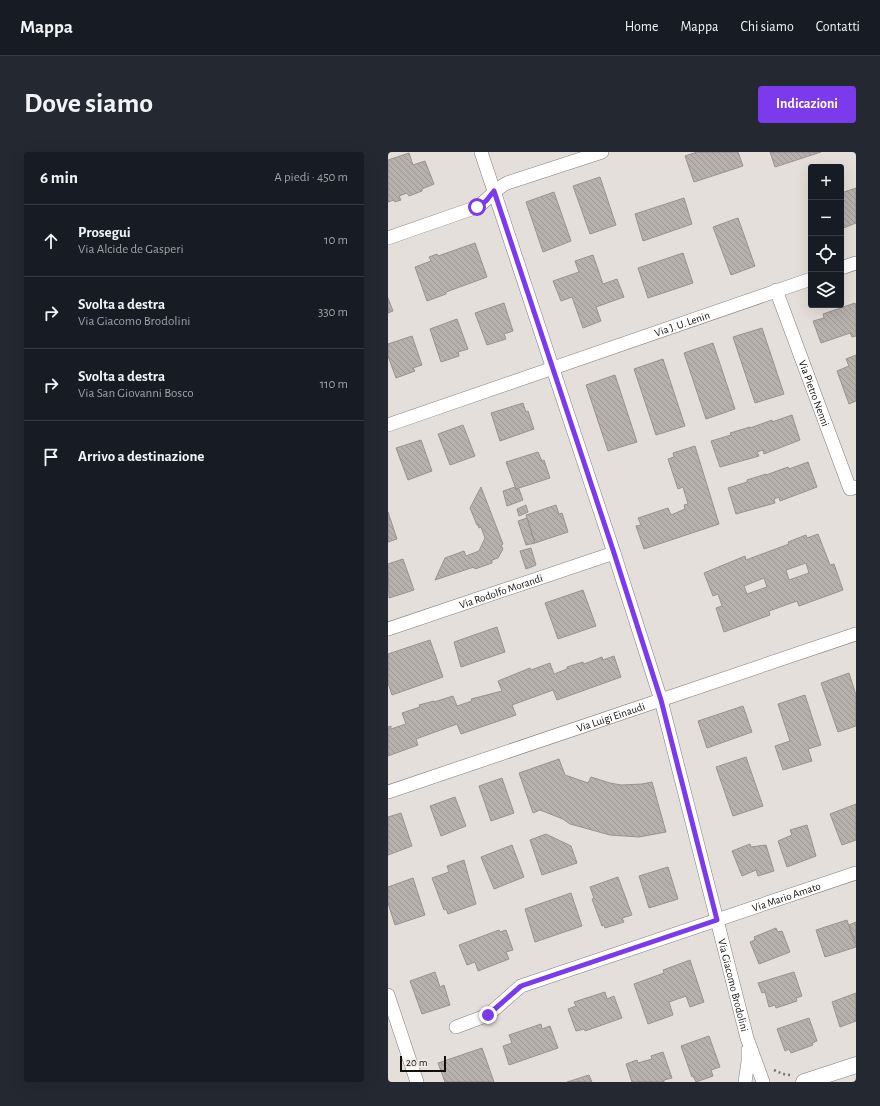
<!DOCTYPE html>
<html lang="it">
<head>
<meta charset="utf-8">
<style>
	:root { --surface:#171b24; --page:#242831; --text:#f1f3f6; --muted:#9ea1a6; --line:#363941; --accent:#7c3aed }
	body { margin:0; font-family:"Alegreya Sans",sans-serif; background:var(--page); color:var(--text) }
	.controls { position:absolute; right:12px; top:12px; display:grid; overflow:hidden; border-radius:4px; box-shadow:0 4px 16px #0002 }
	.controls button { width:36px; height:36px; display:grid; place-items:center; padding:0; border:0; border-bottom:1px solid var(--line); background:var(--surface); color:var(--text); font:20px sans-serif }
	.scale { position:absolute; left:12px; bottom:10px; width:46px; box-sizing:border-box; padding-left:4px; border:2px solid #12100f; border-top:0; font-size:11px; line-height:14px; white-space:nowrap; color:#12100f; -webkit-text-stroke:3px #f2ece9; paint-order:stroke }
	.stop { position:absolute; width:12px; height:12px; margin:-9px; border:3px solid #7c3aed; border-radius:50%; background:#fff }
	.stop.end { background:#7c3aed; border-color:#fff; box-shadow:0 1px 4px #0008 }
	.list { margin:0; padding:0; list-style:none }
	h2 { display:flex; justify-content:space-between; align-items:center; height:52px; margin:0; padding:0 16px; font-size:17px }
	h2 small { font-size:13px; font-weight:400; color:var(--muted) }
	.list li { display:grid; grid-template-columns:26px 1fr auto; gap:12px; align-items:center; box-sizing:border-box; height:72px; padding:0 16px; border-top:1px solid var(--line) }
	.list b { display:block; font-size:15px; white-space:nowrap }
	.list p { margin:0; font-size:13px; white-space:nowrap; color:var(--muted) }
	.list em { font-size:13px; font-style:normal; color:var(--muted) }
	.icon { flex:none; width:22px; height:22px; fill:none; stroke:currentColor; stroke-width:2; stroke-linecap:round; stroke-linejoin:round }
	.map { position:relative; flex:none; width:468px; height:930px; overflow:hidden; border-radius:4px }
	header { display:flex; align-items:center; gap:24px; box-sizing:border-box; height:56px; padding:0 20px; background:var(--surface); border-bottom:1px solid var(--line) }
	header strong { font-size:19px }
	nav { display:flex; gap:22px; margin-inline-start:auto; font-size:14px }
	.intro { display:flex; align-items:center; justify-content:space-between; box-sizing:border-box; height:96px; padding:0 24px }
	h1 { margin:0; font-size:28px }
	.button { padding:10px 18px; border-radius:4px; background:var(--accent); color:#fff; font-size:14px; font-weight:700 }
	main { display:flex; gap:24px; padding:0 24px }
	aside { flex:1; background:var(--surface); border-radius:4px; box-shadow:0 4px 16px #0002 }
	.map>svg:first-child { display:block }
</style>
</head>
<body>
<header>
<strong>Mappa</strong>
<nav><a>Home</a><a>Mappa</a><a>Chi siamo</a><a>Contatti</a></nav>
</header>
<div class="intro"><h1>Dove siamo</h1><a class="button">Indicazioni</a></div>
<main>
<aside>
<h2>6 min<small>A piedi · 450 m</small></h2>
<ul class="list">
<li><svg class="icon" aria-label="ahead" viewBox="0 0 24 24"><path d="M12 20V5M6 11l6-6 6 6"/></svg><div><b>Prosegui</b><p>Via Alcide de Gasperi</p></div><em>10 m</em></li>
<li><svg class="icon" aria-label="right" viewBox="0 0 24 24"><path d="M7 20v-9h11M14 6l5 5-5 5"/></svg><div><b>Svolta a destra</b><p>Via Giacomo Brodolini</p></div><em>330 m</em></li>
<li><svg class="icon" aria-label="right" viewBox="0 0 24 24"><path d="M7 20v-9h11M14 6l5 5-5 5"/></svg><div><b>Svolta a destra</b><p>Via San Giovanni Bosco</p></div><em>110 m</em></li>
<li><svg class="icon" aria-label="arrive" viewBox="0 0 24 24"><path d="M6 21V4h12l-3 4 3 4H6"/></svg><div><b>Arrivo a destinazione</b></div></li>
</ul>
</aside>
<div class="map">
<svg width="468" height="930" viewBox="0 0 468 930">
	<defs>
		<pattern id="building-back-hatch" width="6" height="6" patternUnits="userSpaceOnUse"><rect width="6" height="6" fill="#b7b1ae"/><path d="M-1 5l2 2M0 0l6 6M5-1l2 2" fill="none" stroke="#9c9794"/></pattern>
	</defs>
	<rect width="100%" height="100%" fill="#e5dfdb"/>
	<!-- building -->
	<path fill="url(#building-back-hatch)" stroke="#989390" fill-rule="evenodd" d="M309,0H350L355,14L306,30L297,4Z
		M382,0H433L387,15Z
		M21,1L25,13L37,9L46,32L34,37V39L21,44L19,41L11,44L13,48L7,50L6,48L0,50V8Z
		M212,25L228,73L202,82L185,34Z
		M468,36V71L453,77V41Z
		M166,40L183,89L155,100L138,50Z
		M296,46L304,72L255,89L247,62Z
		M350,66L367,114L343,123L325,75Z
		M87,91L99,125L58,140V142L39,149L27,115L43,109L41,105L49,102L50,104Z
		M295,101L305,131L260,146L250,116Z
		M205,103L215,132L229,127L236,145L208,155L213,169L195,176L184,145L173,149L165,129L191,120L187,109Z
		M0,146L5,159L0,161Z
		M116,151L125,179L116,182L118,187L99,193L87,161Z
		M467,151L468,154V184L464,185L462,181L433,191L425,169L436,166L435,162Z
		M69,167L80,197L70,200L71,204L53,210L42,177Z
		M374,176L396,242L367,251L345,185Z
		M24,184L34,213L25,216L27,219L8,226L0,204V192Z
		M325,191L347,257L318,267L296,201Z
		M468,203V249L461,252L449,219L461,214L458,207Z
		M275,207L297,274L268,283L246,217Z
		M227,223L249,290L220,299L198,233Z
		M135,251L138,260L140,259L146,277L112,289L103,261Z
		M404,263L412,288L376,302L375,298L369,300L371,304L332,315L323,289L343,283L342,281L362,275V276L384,268V270Z
		M75,273L87,304L62,313L50,282Z
		M33,288L44,319L20,328L8,296Z
		M307,294L331,372L256,397L248,374L253,373L250,366L280,356L283,363L297,357L296,353L300,352L295,335L290,337L280,307L286,305L285,301Z
		M150,300L154,309L156,308L162,326L128,337L118,310Z
		M420,310L429,335L392,349L391,345L386,347L387,351L348,362L340,336L359,330V328L378,322V323L400,315L401,317Z
		M93,335L115,392L113,393L115,397L110,406L104,408V411L87,417L86,415L47,428L57,406L76,399L78,404L91,399L97,386L93,375L91,376L90,373H89L82,356Z
		M127,335L128,337H131L135,348L119,354L115,339Z
		M138,353L140,360L131,364L129,357Z
		M168,353L171,362L174,361L180,380L147,391L138,363Z
		M0,360L9,387L0,390Z
		M139,366L147,391L138,393L130,369Z
		M430,382L442,413L446,412L455,438L411,454L409,449L381,459L382,463L336,480L328,456L334,454L330,442L325,444L316,421L357,404L358,408L401,392L400,390L418,383L419,386ZM418,411L421,421L401,428L398,418ZM376,426L379,435L359,442L356,434Z
		M143,396L148,413L138,417L132,399Z
		M15,407L26,438L1,446L0,412Z
		M195,438L208,474L170,487L157,451Z
		M109,475L117,500L73,515L66,490Z
		M42,488L55,525L4,543L0,531V502Z
		M226,504L233,525L169,548L165,538L124,553L128,563L73,582L69,572L28,587L30,593L0,604V575L3,574V577L18,572L14,561L32,555L31,553L46,549V550L65,544L69,554L84,549L83,547L114,539L110,529L142,516L143,518L162,511L166,522L179,517V515L195,510L196,512L214,505L215,508Z
		M461,521L468,543V574L450,580L433,531Z
		M417,543L433,593L420,597L424,609L395,618L387,594L402,589L390,552Z
		M355,554L364,580L319,596L310,569Z
		M358,605L375,654L345,664L328,615Z
		M171,607L177,623L200,631L203,625L222,631L233,633L254,632L264,630L278,680L251,685L222,683L182,672L175,667L152,658L145,661L131,621Z
		M114,626L126,661L103,669L91,634Z
		M67,645L78,674L53,684L42,654Z
		M468,652V688L454,693L442,662Z
		M13,661L24,694L0,703V665Z
		M419,673L428,704L399,715L390,689L404,683L402,678Z
		M158,682L183,694L189,711L154,723L142,688Z
		M362,692L363,695L378,693L386,719L370,724L368,718L354,724L344,699Z
		M124,693L136,725L106,737L93,705Z
		M76,708L88,752L60,762L58,757L56,758L44,726L61,720L59,714Z
		M280,715L290,747L261,756L251,724Z
		M230,725L244,763L234,766L236,770L217,776L216,773L214,774L204,747L206,746L202,735Z
		M25,726L37,763L7,773L0,751V735Z
		M183,741L194,774L147,790L137,757Z
		M459,768L468,795L437,805L428,778Z
		M468,770V792L461,773Z
		M388,776L390,780L394,779L402,800L371,812L362,790L367,788L366,785Z
		M111,778L112,780L118,778L125,798L118,800L121,807L90,819L87,810L79,813L71,793Z
		M302,808L316,850L302,855L298,844L281,850L285,863L260,872L246,832L276,821L275,818Z
		M47,820L52,835L56,833L62,853L34,862L22,829Z
		M406,820L414,844L408,846L409,849L388,856L387,853L381,855L377,840L374,841L370,831Z
		M217,840L219,847L226,844L234,866L197,879L196,877L188,879L180,857L188,854L186,850Z
		M468,841V869L452,875L444,850Z
		M421,866L429,889L424,891L425,893L403,901L401,897L397,899L389,877Z
		M153,872L154,877L162,874L170,896L121,913L115,894L124,891L121,883Z
		M321,884L332,915L323,918L325,924L308,930L305,924L304,925L293,894Z
		M94,896L106,930H57L50,911Z
		M275,900L284,926L276,928V930H244L238,912L249,908L250,911L264,907L263,904Z
		M201,923L204,930H179Z"/>
	<g fill="none" stroke-linecap="round" stroke-linejoin="round">
		<defs>
			<g id="minor">
				<path id="s1" d="M93,0L226,401L273,548L359,886L375,930"/>
				<path d="M0,86L89,55C100,48 107,37 119,31L214,0"/>
				<path d="M453,116L468,111"/>
				<path id="s2" d="M388,138L462,337L468,335"/>
				<path id="s3" d="M0,273L423,127"/>
				<path id="s4" d="M0,477L226,401"/>
				<path id="s5" d="M0,640L468,482"/>
				<path d="M0,843L29,930"/>
				<path id="s6" d="M68,875L100,863L133,834L468,721"/>
				<path d="M357,930L360,910V898"/>
			</g>
			<path id="tertiary" d="M416,930L468,913"/>
		</defs>
		<!-- minor casing -->
		<use href="#minor" stroke="#837e7b" stroke-width="14"/>
		<!-- tertiary casing -->
		<use href="#tertiary" stroke="#837e7b" stroke-width="17"/>
		<!-- path -->
		<path stroke="#777471" stroke-width="2.5" stroke-dasharray="2 3" stroke-linecap="butt" d="M386,918L395,922L402,923"/>
		<!-- minor -->
		<use href="#minor" stroke="#fff" stroke-width="13"/>
		<!-- tertiary -->
		<use href="#tertiary" stroke="#fff" stroke-width="16"/>
	</g>
	<g fill="none" stroke-linecap="round" stroke-linejoin="round">
		<!-- route -->
		<path stroke="#7c3aed" stroke-width="5" d="M89,55L98,49L106,39L226,401L273,548L329,768L133,834L100,863"/>
	</g>
	<g text-anchor="middle" stroke-width="3" stroke-linejoin="round" paint-order="stroke">
		<!-- street labels -->
		<g font-size="11" fill="#12100f" stroke="#f2ece9">
			<text dy="4" stroke="none"><textPath href="#s3" startOffset="311">Via J. U. Lenin</textPath></text>
			<text dy="4" stroke="none"><textPath href="#s2" startOffset="110">Via Pietro Nenni</textPath></text>
			<text dy="4" stroke="none"><textPath href="#s4" startOffset="119">Via Rodolfo Morandi</textPath></text>
			<text dy="4" stroke="none"><textPath href="#s5" startOffset="235">Via Luigi Einaudi</textPath></text>
			<text dy="4" stroke="none"><textPath href="#s6" startOffset="358">Via Mario Amato</textPath></text>
			<text dy="4" stroke="none"><textPath href="#s1" startOffset="871">Via Giacomo Brodolini</textPath></text>
		</g>
	</g>
</svg>
<div class="controls">
<button>+</button>
<button>−</button>
<button><svg class="icon" aria-label="locate" viewBox="0 0 24 24"><circle cx="12" cy="12" r="6"/><path d="M12 2v4M12 18v4M2 12h4M18 12h4"/></svg></button>
<button><svg class="icon" aria-label="layers" viewBox="0 0 24 24"><path d="M12 4l9 5-9 5-9-5zM3 14l9 5 9-5"/></svg></button>
</div>
<div class="scale">20 m</div>
<div class="stop" style="left:89px;top:55px"></div>
<div class="stop end" style="left:100px;top:863px"></div>
</div>
</main>
</body>
</html>
